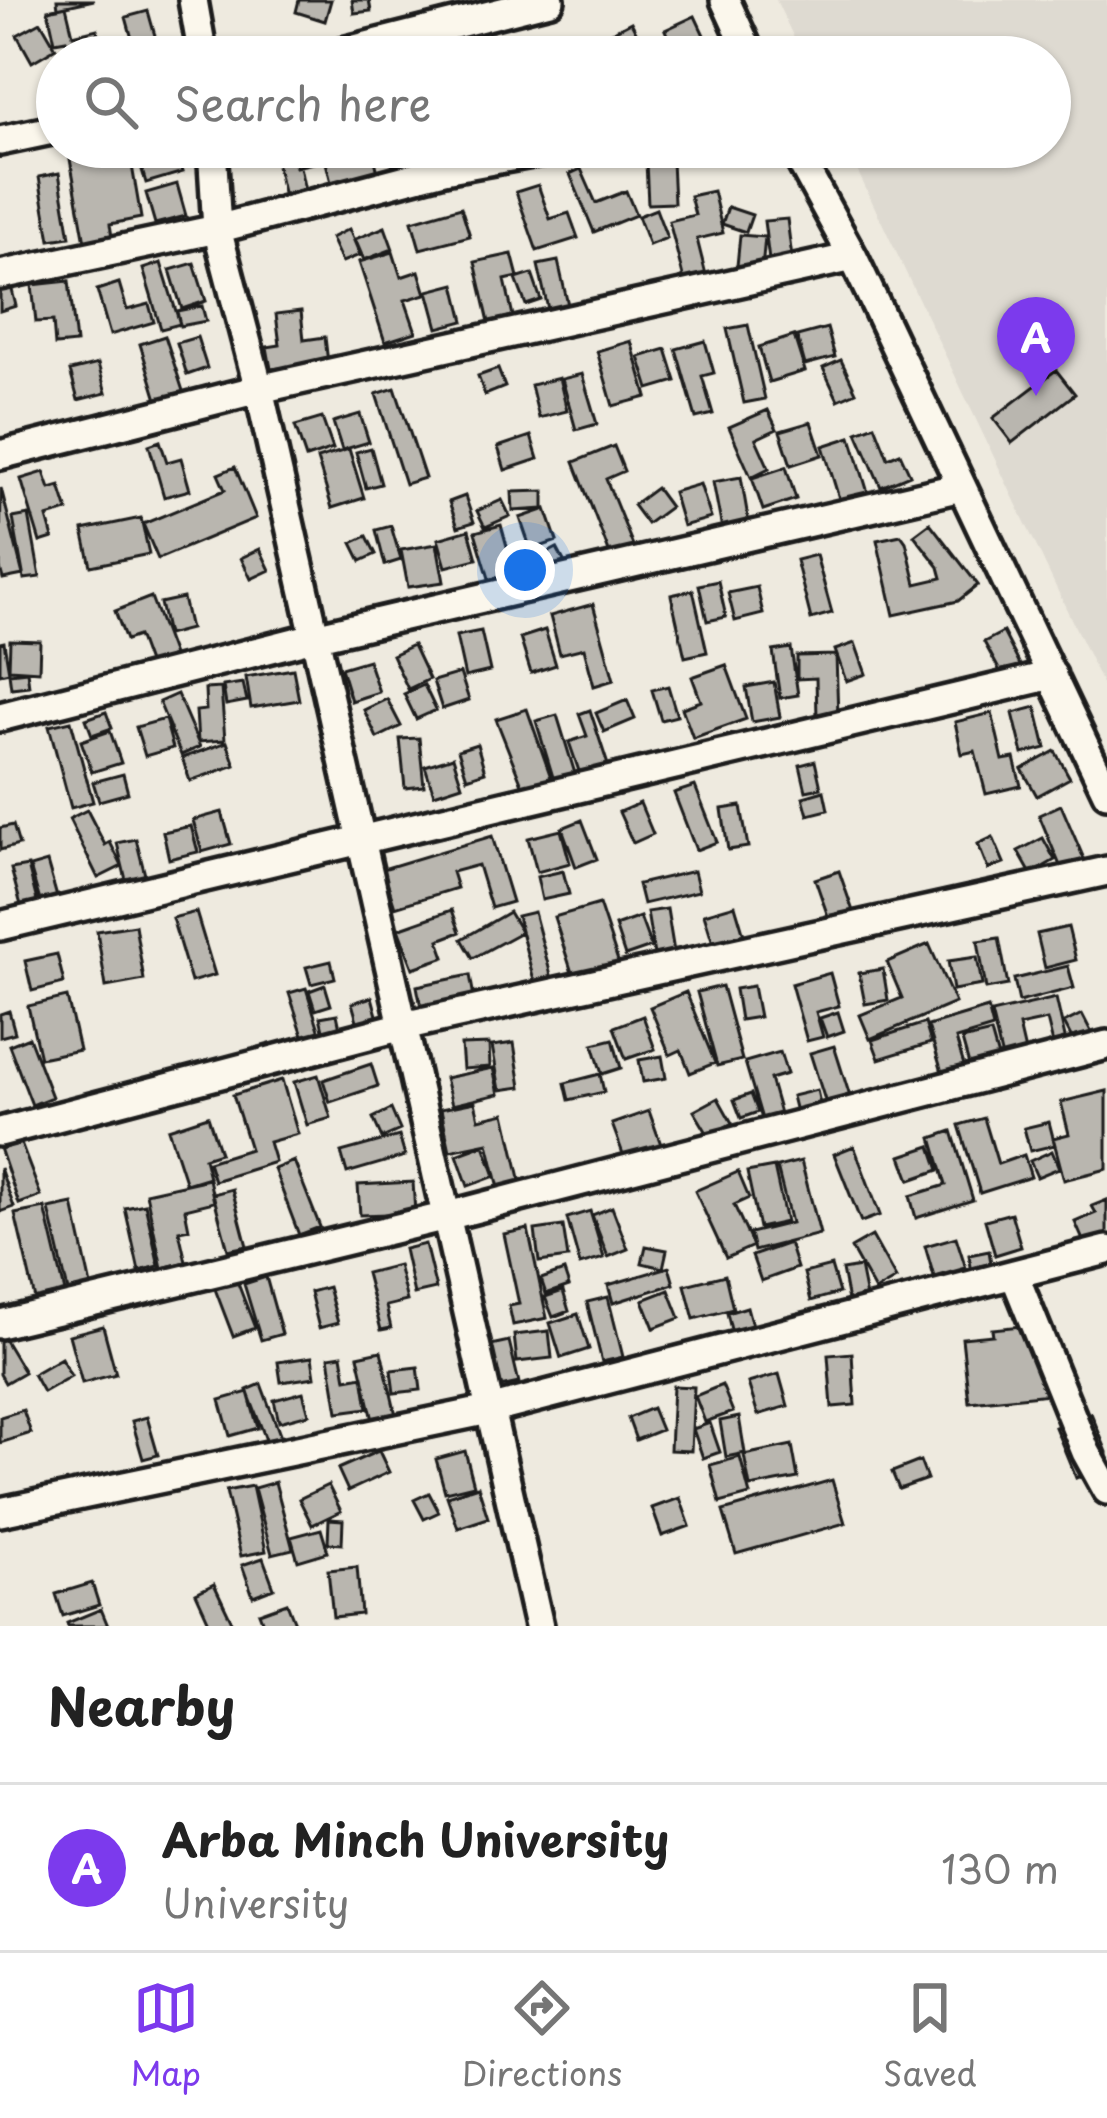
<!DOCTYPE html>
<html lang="en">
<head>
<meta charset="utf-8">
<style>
	:root { --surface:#fff; --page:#f6f6f6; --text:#222; --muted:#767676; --line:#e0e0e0; --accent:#7c3aed }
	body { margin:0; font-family:"Playpen Sans",sans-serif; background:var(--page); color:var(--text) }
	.you { position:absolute; left:525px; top:570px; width:42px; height:42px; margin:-30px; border:9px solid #fff; border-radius:50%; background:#1a73e8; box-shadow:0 0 0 18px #1a73e833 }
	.badge { display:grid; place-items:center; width:78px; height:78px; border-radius:50%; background:var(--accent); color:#fff; font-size:39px; font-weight:700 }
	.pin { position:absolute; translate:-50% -99px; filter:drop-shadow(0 3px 6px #0008) }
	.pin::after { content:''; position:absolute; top:63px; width:42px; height:36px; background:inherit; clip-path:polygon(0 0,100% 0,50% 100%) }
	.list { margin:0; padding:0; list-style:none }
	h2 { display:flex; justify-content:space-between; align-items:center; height:156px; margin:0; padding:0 48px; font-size:51px }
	h2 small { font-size:39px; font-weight:400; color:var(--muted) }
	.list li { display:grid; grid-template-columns:78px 1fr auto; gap:36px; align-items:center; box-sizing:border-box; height:168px; padding:0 48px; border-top:3px solid var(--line) }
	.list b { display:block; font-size:45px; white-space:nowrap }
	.list p { margin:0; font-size:39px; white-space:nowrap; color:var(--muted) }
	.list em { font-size:39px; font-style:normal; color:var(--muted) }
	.icon { flex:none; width:66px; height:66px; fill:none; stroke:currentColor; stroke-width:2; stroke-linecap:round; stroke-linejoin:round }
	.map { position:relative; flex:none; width:1107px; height:1626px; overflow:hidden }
	.search { position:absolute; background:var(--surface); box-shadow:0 3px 9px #0004; left:36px; right:36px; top:36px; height:132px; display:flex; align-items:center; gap:30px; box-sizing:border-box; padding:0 42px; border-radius:66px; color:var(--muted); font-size:45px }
	.sheet { height:324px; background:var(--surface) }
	nav { display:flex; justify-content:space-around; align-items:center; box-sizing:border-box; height:168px; border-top:3px solid var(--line); background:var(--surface); font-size:33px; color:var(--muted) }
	nav a { display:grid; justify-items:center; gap:6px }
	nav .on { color:var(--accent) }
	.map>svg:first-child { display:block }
</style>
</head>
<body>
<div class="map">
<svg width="1107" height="1626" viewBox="0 0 1107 1626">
	<rect width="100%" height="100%" fill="#eeeadf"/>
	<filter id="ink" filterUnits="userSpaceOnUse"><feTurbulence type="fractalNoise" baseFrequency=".00833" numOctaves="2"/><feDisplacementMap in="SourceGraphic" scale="24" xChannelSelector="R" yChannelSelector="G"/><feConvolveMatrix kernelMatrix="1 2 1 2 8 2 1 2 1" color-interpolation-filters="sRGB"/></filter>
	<g filter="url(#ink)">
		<!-- built -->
		<path fill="#dedad1" d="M776,0H1107V694L846,147H1050V57H803Z"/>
		<!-- building -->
		<path fill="#b9b6af" stroke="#1c1c1c" stroke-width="3" d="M57,0H94L58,8Z
			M299,0H331L325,21L296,12Z
			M352,0H369L371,11L354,13Z
			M66,6L73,35L97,29L102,53L70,57L66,40L55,42L48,10Z
			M148,11L161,57H137L126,17Z
			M695,16L711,50L697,57H677L665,30Z
			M41,22L56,48L32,62L17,35Z
			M631,22L649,57H622L610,33Z
			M93,147L96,160L130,154L141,218L110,224L112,237L85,242L68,148Z
			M135,147H161L163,154L176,150L183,172L146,183Z
			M291,147H318L322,161L296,167Z
			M322,147H372L378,173L334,194Z
			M397,147H421L422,152L398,156Z
			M428,147H450L451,150L430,156Z
			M297,152L306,196L285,201L275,157Z
			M672,161L674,203L648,204L646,162Z
			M581,169L596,203L626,191L636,215L594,232L570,174Z
			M59,173L70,237L50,240L39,177Z
			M177,184L186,216L155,224L146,193Z
			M538,185L550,219L569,213L578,238L537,251L516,192Z
			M713,191L723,233L697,239L707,279L685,284L669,221L695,215L690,196Z
			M461,207L470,236L420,249L412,221Z
			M728,207L752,215L746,232L722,224Z
			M656,209L667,238L649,245L638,216Z
			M787,219L794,274L771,276L764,221Z
			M385,227L393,249L364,260L355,239Z
			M349,229L360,255L342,262L331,238Z
			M740,235L765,237L762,269L737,266Z
			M393,252L401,277L419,271L426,294L405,300L416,332L385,342L359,262Z
			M512,254L518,277L505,280L513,316L489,322L475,262Z
			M558,261L568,305L548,309L538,265Z
			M161,263L180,324L161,329L143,269Z
			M194,263L206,301L182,309L170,270Z
			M532,274L541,300L526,305L516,279Z
			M69,281L76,343L55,345L53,321L36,322L32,285Z
			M119,283L127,310L149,304L154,322L110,335L97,290Z
			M455,284L464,321L438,328L428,291Z
			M11,286L16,306L0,311V290Z
			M202,306L206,321L180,326L177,311Z
			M301,311L304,340L325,337L328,363L271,369L267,347L280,345L276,314Z
			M748,325L765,399L744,403L727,329Z
			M827,328L835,357L805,365L797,336Z
			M165,336L185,397L159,406L140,344Z
			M794,336L805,371L769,382L759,347Z
			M197,337L207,368L187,375L177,343Z
			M631,341L647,397L613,406L597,351Z
			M705,341L714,373L702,376L713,414L696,418L676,349Z
			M666,349L676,381L649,389L639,357Z
			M841,360L856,392L838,400L823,368Z
			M98,364L106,393L78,400L70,371Z
			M498,369L505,387L485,395L478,376Z
			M1056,370L1075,394L1012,443L993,418Z
			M582,374L597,424L576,430L562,379Z
			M559,378L567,411L539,418L531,385Z
			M395,388L425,478L405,484L376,394Z
			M768,410L777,429L756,439L769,468L751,477L729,427Z
			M360,414L369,442L342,450L333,422Z
			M322,418L333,449L306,458L295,426Z
			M811,422L822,455L791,465L780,431Z
			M875,425L888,458L900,453L910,475L881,487L857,432Z
			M531,436L538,459L505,470L498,447Z
			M851,437L869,496L841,505L823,446Z
			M160,441L167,462L181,458L190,490L164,497L149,445Z
			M614,446L624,471L606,479L636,553L613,562L574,462Z
			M371,448L381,484L366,488L356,452Z
			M349,449L364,498L332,508L317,459Z
			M235,467L256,518L158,559L143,524L225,490L218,474Z
			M786,467L796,499L763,510L752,478Z
			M44,472L50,489L60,486L68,511L47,517L53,538L40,542L21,479Z
			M741,477L750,529L723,534L713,482Z
			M700,484L711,518L683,526L673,492Z
			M1,488L23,575L3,579L0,568Z
			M656,488L670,507L647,524L633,505Z
			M544,491V509L513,511L512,492Z
			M465,496L474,522L458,527L449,502Z
			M502,500L510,516L485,527L477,511Z
			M546,509L557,541L531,550L520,518Z
			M29,515L40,577L24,579L13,518Z
			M141,518L149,554L91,566L83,530Z
			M930,523L978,585L958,601L894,615L877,540L901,535L906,542L916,584L942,578L939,567L914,535Z
			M501,525L516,578L491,585L475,532Z
			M391,526L401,560L385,565L376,530Z
			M469,530L477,559L446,567L438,539Z
			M367,536L376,554L361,561L352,543Z
			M437,544L444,582L408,587L401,550Z
			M557,548L565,563L551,572L542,556Z
			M260,549L270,570L251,579L241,558Z
			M816,555L832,613L811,619L796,560Z
			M718,581L726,617L707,621L699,585Z
			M757,587L763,614L735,621L728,593Z
			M693,590L707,652L685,657L671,595Z
			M151,597L175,661L151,671L138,636L126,640L115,611Z
			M183,598L190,629L167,635L160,603Z
			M593,604L614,680L594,686L584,648L560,654L550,616Z
			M545,630L556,665L531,673L520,638Z
			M481,631L490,671L465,677L456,636Z
			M1003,632L1020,665L1002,675L984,642Z
			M10,640L40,641L39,671L9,669Z
			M4,642L9,672L0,674V643Z
			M855,643L866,674L846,681L835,650Z
			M413,645L429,679L408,689L392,655Z
			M791,648L798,695L780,698L773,651Z
			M836,655L838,717L817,718L816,678L797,679V656Z
			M368,660L379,692L351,701L341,668Z
			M726,665L746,719L693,738L682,708L701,701L692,677Z
			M293,669L299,700L251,708L246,677Z
			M27,671L29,686L11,688L9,673Z
			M460,673L469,700L442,709L433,681Z
			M774,682L780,717L752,722L746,687Z
			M243,683L247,701L226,705L223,686Z
			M424,685L436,710L416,719L404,694Z
			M668,686L677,716L661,720L652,690Z
			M221,688L225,740L198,742L196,711L206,710L205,689Z
			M177,694L200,747L181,755L159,702Z
			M387,699L401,726L377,738L364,710Z
			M627,700L635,719L604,732L596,713Z
			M1036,707L1046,748L1023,754L1013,713Z
			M527,709L553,783L525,792L496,719Z
			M590,710L608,765L580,774L569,742L587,736L579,714Z
			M106,712L112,728L92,735L86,719Z
			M992,713L1003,760L1014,758L1021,786L986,794L975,751L962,754L955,722Z
			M557,715L577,780L556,787L536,721Z
			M165,719L173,748L145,756L136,727Z
			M71,721L93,802L71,808L49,726Z
			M110,731L121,763L92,772L81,741Z
			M419,738L424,786L405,788L400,739Z
			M227,742L235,765L190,781L182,758Z
			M477,744L485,772L467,778L458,750Z
			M1055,751L1070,778L1037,796L1022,769Z
			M453,757L462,785L434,794L425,766Z
			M815,761L821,788L806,791L800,765Z
			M123,774L128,793L99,801L93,782Z
			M695,786L717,842L696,850L674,793Z
			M824,791L828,810L808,815L803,797Z
			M640,803L653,834L633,843L619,812Z
			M1061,805L1084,859L1061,868L1039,815Z
			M741,806L748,847L728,850L722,809Z
			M87,810L105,845L110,842L122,866L98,878L69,819Z
			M222,812L231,844L202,852L193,820Z
			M582,820L597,859L576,867L562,828Z
			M13,825L19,845L0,850V828Z
			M191,826L198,852L169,859L163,832Z
			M561,830L570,863L537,872L528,838Z
			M492,836L512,902L491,908L478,865L452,872L457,888L395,907L383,869Z
			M993,837L1004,863L988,869L978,844Z
			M1043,838L1055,860L1031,874L1018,851Z
			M136,839L146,879L127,884L117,843Z
			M47,862L57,897L40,901L30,867Z
			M28,866L38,905L22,909L11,869Z
			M563,871L569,894L542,900L537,877Z
			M694,871L699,891L643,904L638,884Z
			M839,871L854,914L830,922L815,879Z
			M599,904L620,967L575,982L554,917Z
			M735,905L744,935L713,943L704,914Z
			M667,909L675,958L655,961L647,912Z
			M452,910L460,932L439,940L445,957L413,968L398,929Z
			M196,912L215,975L191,982L172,918Z
			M509,912L521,932L473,958L462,939Z
			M534,912L552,979L535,984L517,916Z
			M640,917L651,947L625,956L615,926Z
			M135,925L144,980L106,987L97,931Z
			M1068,927L1076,960L1045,968L1037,934Z
			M999,938L1008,985L986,989L978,941Z
			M929,944L955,1003L870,1039L860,1015L902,998L887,962Z
			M57,954L64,983L32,991L25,961Z
			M977,957L982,985L953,990L948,961Z
			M331,961L335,978L311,984L306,967Z
			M1068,966L1074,988L1019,1002L1014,979Z
			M883,969L888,1000L865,1004L859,973Z
			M830,973L839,1006L816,1012L823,1037L807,1041L791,984Z
			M470,975L476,1008L423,1018L417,986Z
			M325,985L331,1005L315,1010L309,991Z
			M722,986L742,1060L717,1066L697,992Z
			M753,986L759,1017L740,1020L735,989Z
			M306,988L322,1039L306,1044L289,993Z
			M686,992L715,1063L690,1073L681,1050L670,1055L650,1007Z
			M67,997L79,1050L40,1058L28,1006Z
			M372,997L381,1030L361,1035L352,1003Z
			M1056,998L1071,1064L1034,1072L1029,1050L1053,1044L1047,1020L1019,1026L1030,1073L1007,1079L991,1013Z
			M988,1008L993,1028L956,1039L971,1088L949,1095L928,1026Z
			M9,1011L15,1033L0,1037V1014Z
			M838,1012L844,1031L827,1037L820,1018Z
			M337,1014L342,1038L326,1042L320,1017Z
			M1082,1014L1097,1043L1079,1052L1064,1023Z
			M643,1016L655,1049L626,1059L614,1027Z
			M925,1023L931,1043L879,1059L872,1040Z
			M991,1033L1000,1065L971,1072L962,1040Z
			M29,1037L52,1097L32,1105L9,1045Z
			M613,1039L621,1068L602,1074L593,1044Z
			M514,1043L521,1087L500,1090L492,1046Z
			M489,1044L490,1067L463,1069L461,1045Z
			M834,1046L853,1106L829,1113L810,1053Z
			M780,1052L787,1074L770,1079L785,1131L767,1136L745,1062Z
			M662,1056L666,1078L643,1082L639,1060Z
			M371,1064L378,1086L330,1102L323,1080Z
			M493,1068L499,1094L452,1105L445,1078Z
			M600,1074L604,1092L569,1100L565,1083Z
			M318,1075L331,1118L307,1125L294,1082Z
			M282,1080L298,1134L269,1142L275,1162L214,1181L208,1162L250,1149L233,1095Z
			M817,1090L824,1122L800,1128L792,1096Z
			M1107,1091V1169L1064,1180L1053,1138L1069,1134L1061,1102Z
			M751,1094L758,1112L741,1118L734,1100Z
			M718,1098L732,1123L709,1136L694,1111Z
			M475,1102L479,1119L505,1113L523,1191L501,1196L488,1143L450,1151L441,1109Z
			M391,1109L400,1130L382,1138L373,1118Z
			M649,1111L663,1150L626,1162L612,1124Z
			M208,1116L220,1153L204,1158L209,1177L186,1184L168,1129Z
			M984,1118L998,1164L1024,1155L1031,1177L980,1193L959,1125Z
			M1049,1122L1055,1145L1030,1151L1024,1128Z
			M952,1131L973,1200L916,1218L910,1196L946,1185L932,1138Z
			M399,1136L405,1156L347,1173L341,1152Z
			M20,1141L41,1196L19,1204L0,1148Z
			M484,1145L495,1176L468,1186L457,1155Z
			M854,1146L880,1215L861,1222L834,1154Z
			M931,1146L939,1170L910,1180L901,1156Z
			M1052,1151L1059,1168L1037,1177L1030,1161Z
			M294,1161L320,1227L299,1235L274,1169Z
			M801,1161L820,1234L754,1251L750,1233L791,1223L777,1167Z
			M774,1167L786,1222L759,1228L747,1172Z
			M0,1168L14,1207L0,1212Z
			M738,1172L749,1198L734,1205L753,1246L726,1258L695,1191Z
			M209,1179L214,1202L185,1209L189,1229L179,1231L186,1262L162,1268L146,1193Z
			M413,1182L415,1213L360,1215L358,1185Z
			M232,1189L247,1246L228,1250L213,1194Z
			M1107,1200V1257L1093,1263L1075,1222L1096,1213L1092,1206Z
			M73,1204L91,1286L68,1291L49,1209Z
			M145,1204L159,1266L139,1271L125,1208Z
			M612,1207L628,1249L608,1257L592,1215Z
			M45,1208L65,1292L35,1299L15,1214Z
			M590,1211L604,1258L580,1265L567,1218Z
			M1011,1213L1021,1247L995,1255L985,1220Z
			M563,1226L568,1258L539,1262L535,1230Z
			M528,1229L547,1318L513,1325L509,1306L519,1304L504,1234Z
			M872,1236L896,1279L875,1291L851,1248Z
			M956,1237L966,1268L934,1277L925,1246Z
			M789,1243L797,1268L761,1281L752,1256Z
			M425,1244L436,1289L414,1294L404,1249Z
			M646,1246L667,1250L663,1268L642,1263Z
			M989,1251L994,1281L974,1284L969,1255Z
			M398,1265L407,1301L386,1306L391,1328L381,1330L366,1273Z
			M831,1266L839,1293L811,1301L804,1273Z
			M669,1267L674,1284L613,1303L608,1285Z
			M860,1267L866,1297L848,1301L842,1270Z
			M564,1271L569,1286L546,1294L541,1279Z
			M725,1275L733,1309L694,1319L685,1285Z
			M266,1277L282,1334L261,1340L244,1284Z
			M237,1281L255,1328L233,1336L215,1289Z
			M328,1287L338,1323L319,1328L310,1292Z
			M669,1290L680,1318L654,1328L643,1300Z
			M563,1291L569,1311L553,1317L545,1297Z
			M608,1297L623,1357L602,1362L587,1302Z
			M747,1307L754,1333L733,1338L727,1313Z
			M578,1314L589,1349L561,1358L550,1323Z
			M1041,1324L1060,1393L969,1402L962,1338L993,1335L992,1329Z
			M103,1326L116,1374L82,1383L69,1335Z
			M549,1331L552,1358L517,1362L514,1335Z
			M0,1332L24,1372L5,1383L0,1374Z
			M509,1341L519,1383L500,1387L491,1345Z
			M381,1351L396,1415L373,1420L358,1356Z
			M852,1353L855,1405L832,1407L828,1355Z
			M342,1355L346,1379L363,1376L368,1408L338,1412L329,1357Z
			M312,1357L315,1377L281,1382L278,1362Z
			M61,1358L71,1376L43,1392L33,1374Z
			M418,1367L421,1390L394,1393L391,1370Z
			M779,1374L788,1406L758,1415L748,1383Z
			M261,1384L282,1440L268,1445L247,1390Z
			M722,1385L733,1412L705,1422L695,1396Z
			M673,1386L694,1387L691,1451L670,1450Z
			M248,1392L258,1428L230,1436L220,1400Z
			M303,1392L309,1414L279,1422L274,1400Z
			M652,1408L661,1430L636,1440L628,1418Z
			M23,1410L31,1433L0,1443V1417Z
			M1091,1413L1107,1452V1465L1076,1478L1055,1427Z
			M147,1417L158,1455L143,1459L132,1421Z
			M739,1417L745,1453L726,1457L720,1421Z
			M710,1423L720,1452L703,1458L693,1429Z
			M792,1445L798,1478L750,1487L744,1455Z
			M379,1451L389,1472L348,1491L338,1469Z
			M465,1451L474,1485L445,1492L436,1459Z
			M740,1457L750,1495L720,1503L710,1465Z
			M920,1461L927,1479L899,1489L892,1472Z
			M832,1480L845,1523L736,1554L723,1511Z
			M275,1482L293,1549L272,1554L254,1488Z
			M328,1485L341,1511L312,1525L299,1499Z
			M252,1486L266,1551L241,1556L226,1491Z
			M478,1486L488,1518L458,1528L447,1496Z
			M429,1493L439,1512L424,1519L414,1500Z
			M680,1498L690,1526L662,1536L652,1508Z
			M329,1519L343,1520L342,1544L328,1543Z
			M321,1529L328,1552L298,1561L291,1537Z
			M263,1558L274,1588L253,1596L242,1565Z
			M357,1567L361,1614L333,1617L328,1570Z
			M92,1583L99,1605L63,1616L56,1594Z
			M214,1584L234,1626H211L196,1593Z
			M287,1603L296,1626H264L259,1613Z
			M101,1609L108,1626H68L67,1623Z"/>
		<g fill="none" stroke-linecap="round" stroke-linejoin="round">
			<defs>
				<path id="minor" d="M193,0L203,57
					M725,0L751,57
					M323,57L550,0
					M0,141L57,129
					M212,147L217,229L259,389L539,1626
					M793,147L853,257L1107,793
					M0,275L217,229L444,169L565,147
					M0,455L259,389L853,257
					M0,717L314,637L961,487
					M0,926L1052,675
					M0,1132L403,1026L1107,871
					M1014,1274L1086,1452L1107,1490
					M0,1324L447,1216L1107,1045
					M0,1512L489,1410L1107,1250"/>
			</defs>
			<!-- minor casing -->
			<use href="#minor" stroke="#1c1c1c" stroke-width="36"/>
			<!-- minor -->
			<use href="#minor" stroke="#fbf7ec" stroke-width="27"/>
		</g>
	</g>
</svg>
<div class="you"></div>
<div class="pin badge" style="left:1036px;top:396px">A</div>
<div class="search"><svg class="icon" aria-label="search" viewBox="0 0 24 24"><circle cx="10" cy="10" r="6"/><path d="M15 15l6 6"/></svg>Search here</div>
</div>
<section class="sheet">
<h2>Nearby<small></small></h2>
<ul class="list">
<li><span class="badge">A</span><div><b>Arba Minch University</b><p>University</p></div><em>130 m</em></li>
</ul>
</section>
<nav>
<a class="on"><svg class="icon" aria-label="map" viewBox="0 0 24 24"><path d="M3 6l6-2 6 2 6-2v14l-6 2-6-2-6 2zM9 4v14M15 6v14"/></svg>Map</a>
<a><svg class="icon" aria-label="directions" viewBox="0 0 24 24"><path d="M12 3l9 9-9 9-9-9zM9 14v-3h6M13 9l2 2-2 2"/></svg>Directions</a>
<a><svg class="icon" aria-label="saved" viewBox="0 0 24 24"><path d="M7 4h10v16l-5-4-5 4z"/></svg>Saved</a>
</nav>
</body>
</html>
